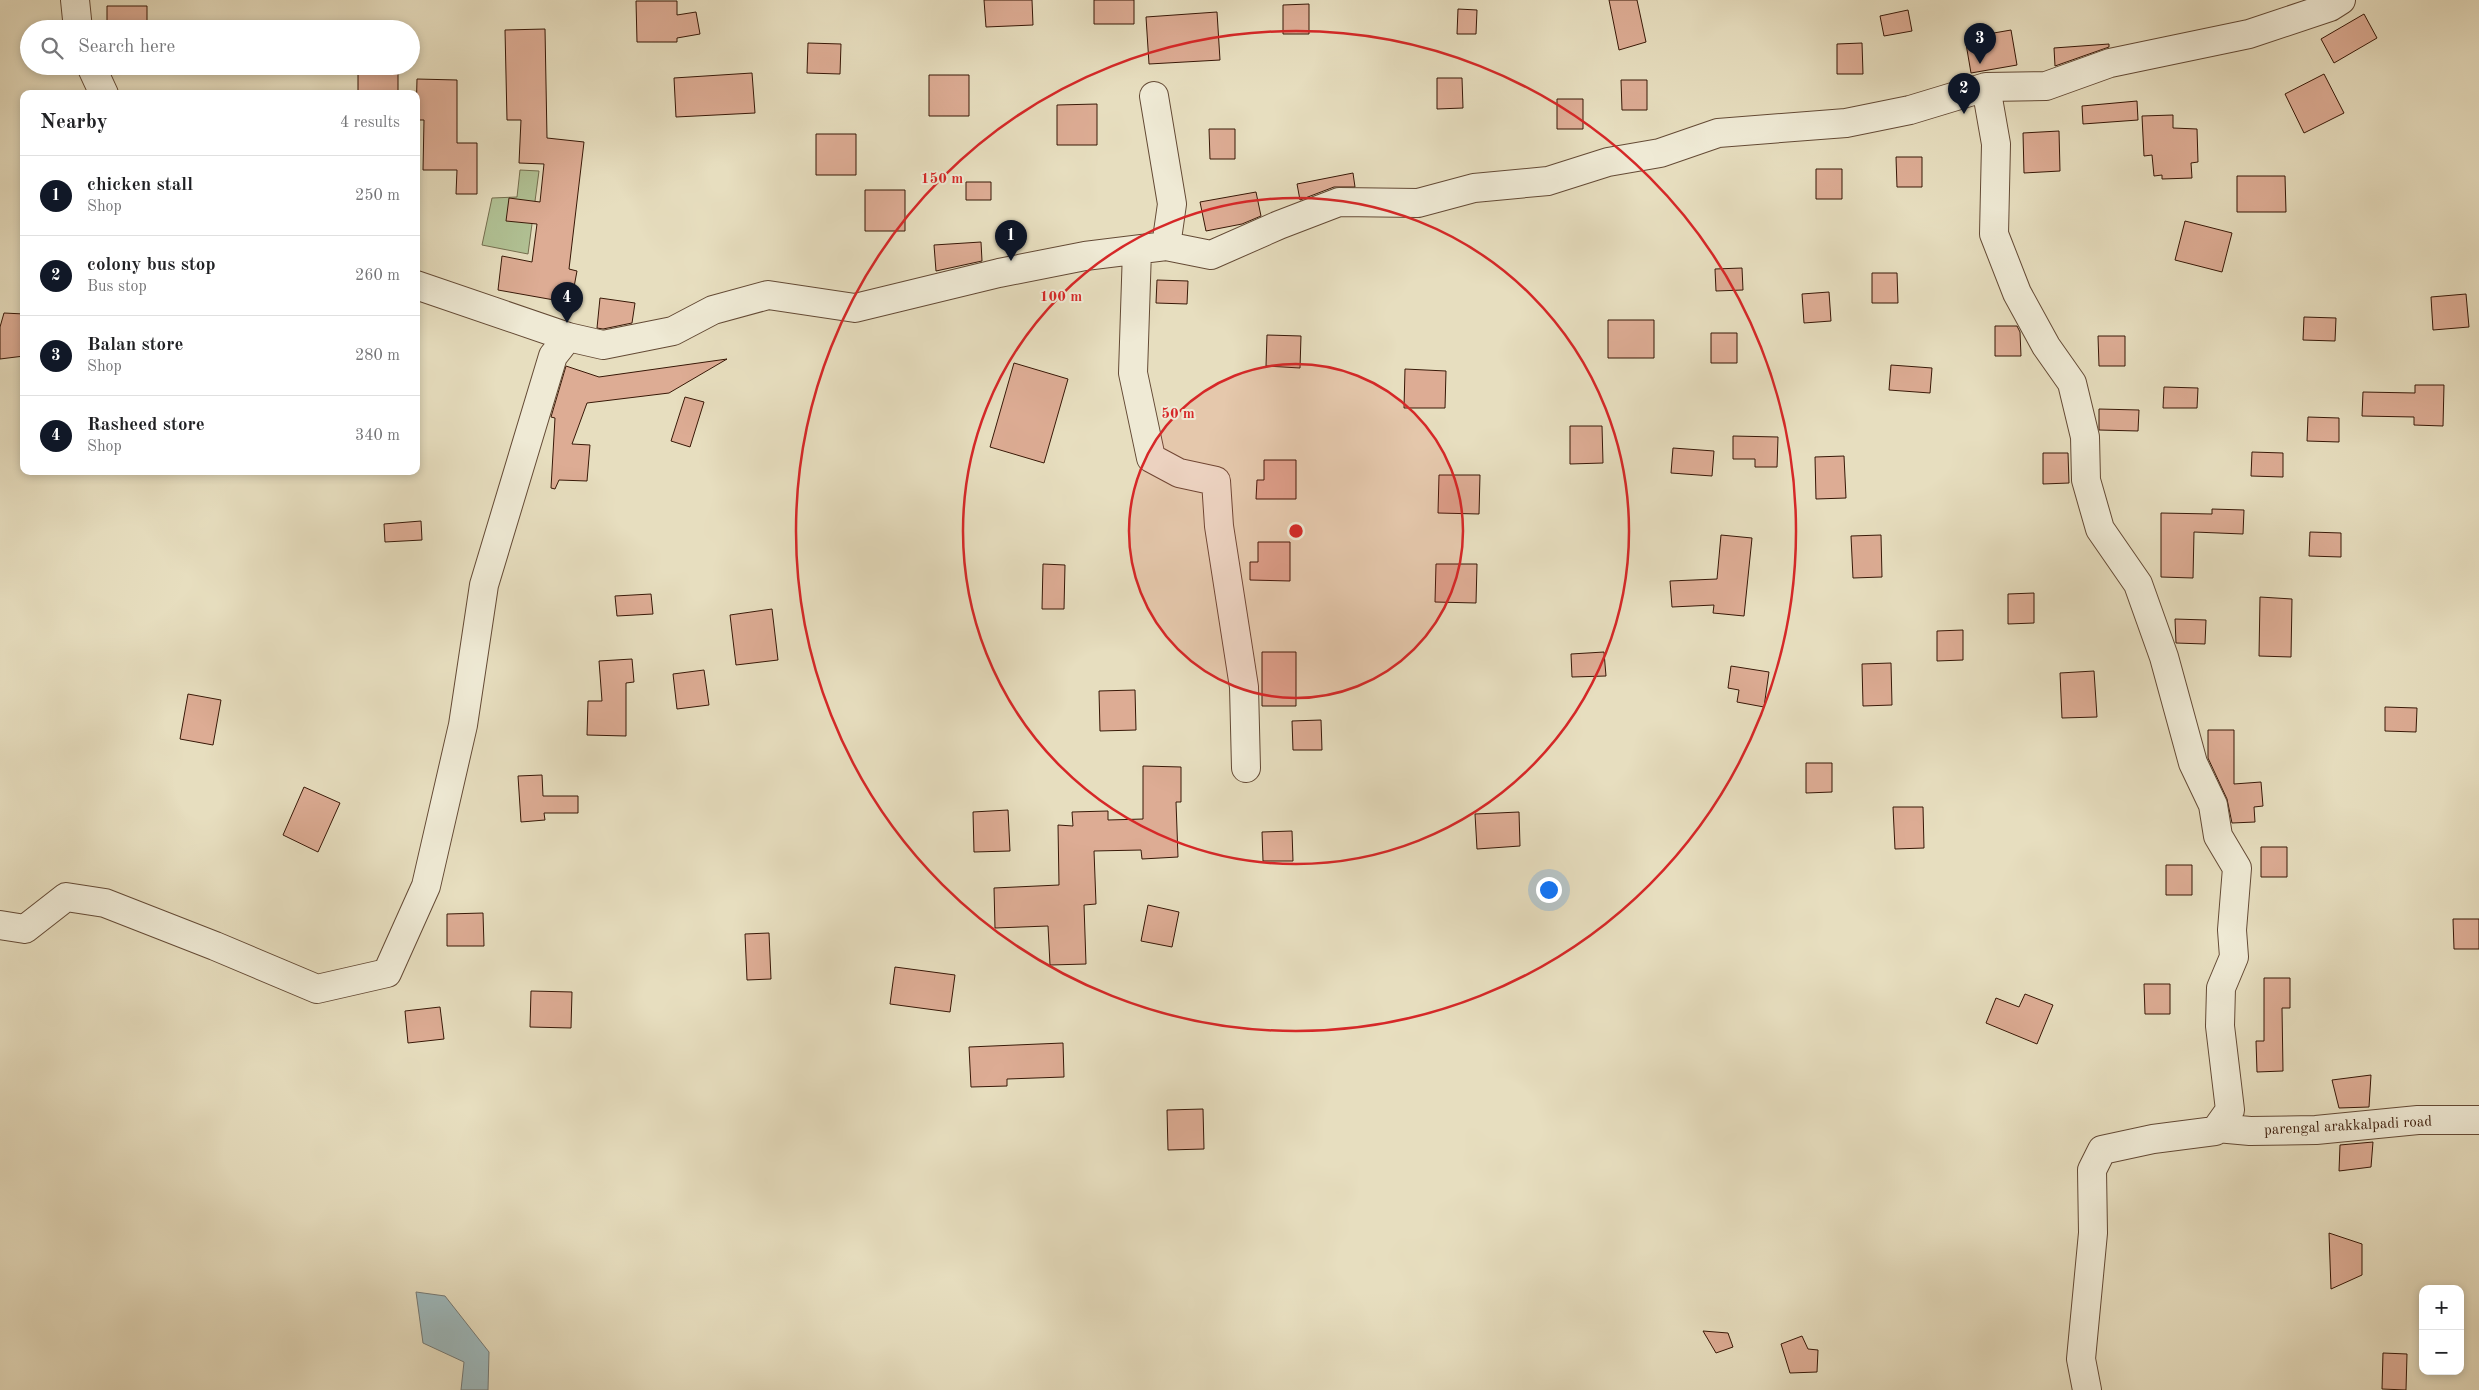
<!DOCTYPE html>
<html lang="en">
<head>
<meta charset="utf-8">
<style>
	:root { --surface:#fff; --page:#f2f2f2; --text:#202124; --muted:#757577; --line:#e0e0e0; --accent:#111827 }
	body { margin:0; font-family:"Old Standard TT",serif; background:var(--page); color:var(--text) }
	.controls { position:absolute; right:15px; bottom:15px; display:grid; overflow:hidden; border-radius:10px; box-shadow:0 2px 8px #0003 }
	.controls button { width:45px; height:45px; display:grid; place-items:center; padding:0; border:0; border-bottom:1px solid var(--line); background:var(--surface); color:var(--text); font:25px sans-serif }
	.you { position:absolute; left:1548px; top:889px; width:18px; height:18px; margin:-12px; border:4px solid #fff; border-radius:50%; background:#1a73e8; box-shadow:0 0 0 8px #1a73e833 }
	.badge { display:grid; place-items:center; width:32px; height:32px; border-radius:50%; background:var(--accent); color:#fff; font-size:16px; font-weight:700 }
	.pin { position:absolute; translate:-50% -41px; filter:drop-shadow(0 1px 2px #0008) }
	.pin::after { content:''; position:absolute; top:26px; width:18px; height:15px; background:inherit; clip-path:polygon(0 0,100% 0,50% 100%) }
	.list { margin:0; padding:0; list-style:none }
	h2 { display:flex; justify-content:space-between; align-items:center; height:65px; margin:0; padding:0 20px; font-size:21px }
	h2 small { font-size:16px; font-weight:400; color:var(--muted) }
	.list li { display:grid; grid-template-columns:32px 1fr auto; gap:15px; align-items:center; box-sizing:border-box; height:80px; padding:0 20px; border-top:1px solid var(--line) }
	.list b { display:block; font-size:19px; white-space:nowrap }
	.list p { margin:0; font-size:16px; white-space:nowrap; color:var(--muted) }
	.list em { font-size:16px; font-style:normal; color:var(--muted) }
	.icon { flex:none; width:28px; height:28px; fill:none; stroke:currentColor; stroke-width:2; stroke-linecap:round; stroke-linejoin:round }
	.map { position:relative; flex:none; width:2479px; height:1390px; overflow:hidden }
	.search { position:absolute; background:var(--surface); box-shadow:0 2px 8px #0003; left:20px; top:20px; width:400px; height:55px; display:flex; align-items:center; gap:12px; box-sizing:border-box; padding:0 18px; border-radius:28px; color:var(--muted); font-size:19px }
	.panel { position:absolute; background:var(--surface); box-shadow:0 2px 8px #0003; left:20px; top:90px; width:400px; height:385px; border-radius:10px }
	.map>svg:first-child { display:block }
</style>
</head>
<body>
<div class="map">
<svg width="2479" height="1390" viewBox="0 0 2479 1390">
	<rect width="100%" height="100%" fill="#e7debf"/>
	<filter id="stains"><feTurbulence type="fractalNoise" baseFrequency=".004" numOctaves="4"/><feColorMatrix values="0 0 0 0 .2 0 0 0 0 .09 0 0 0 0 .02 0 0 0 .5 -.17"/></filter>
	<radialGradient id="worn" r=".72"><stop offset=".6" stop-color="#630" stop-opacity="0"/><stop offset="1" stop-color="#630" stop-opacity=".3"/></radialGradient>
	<!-- park -->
	<path fill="#b1c295" stroke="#746d4e" d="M520,170L539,171L528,254L482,245L492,198L517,197Z"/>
	<!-- water -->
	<path fill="#9db9bd" stroke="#757974" d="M416,1292L445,1296L489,1352L488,1390H461L464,1362L423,1343Z"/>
	<!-- building -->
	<path fill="#ddac94" stroke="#381807" d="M984,0H1032L1033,25L986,27Z
		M1094,0H1134V24H1094Z
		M1609,0H1637L1646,42L1619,50Z
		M636,1H677V15L696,12L700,34L677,38V42H637Z
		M1309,4V34H1283V5Z
		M107,6H147V29H107Z
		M1458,9L1477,10L1476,34H1457Z
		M1908,10L1912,31L1884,36L1880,16Z
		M1217,12L1220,60L1149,64L1146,17Z
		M2364,14L2377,38L2334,63L2321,39Z
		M545,29L547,138L584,142L569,269L577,271L571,303L498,290L502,256L532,262L537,224L506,221L509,198L540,202L544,164L519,163L521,120H507L505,30Z
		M2011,30L2017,65L1971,73L1965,38Z
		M808,43L841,44L840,74L807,73Z
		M1862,43L1863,74H1837V44Z
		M2109,44V47L2055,66L2054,48Z
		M358,66H398V94H358Z
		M752,73L755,113L676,117L674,78Z
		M2324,74L2344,113L2304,133L2285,94Z
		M929,75H969V116H929Z
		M1437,78H1462L1463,108L1437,109Z
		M417,79L457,80V143H477V194H456L457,170H423L424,120H416Z
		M1621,80H1647V110H1622Z
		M1557,99H1583V129H1557Z
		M2137,101L2138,120L2083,124L2082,106Z
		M1097,104V145H1057V105Z
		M2173,115V128L2197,129L2198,162L2191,163L2192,178L2162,179V175L2154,176L2152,155L2144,156L2142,116Z
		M1209,129H1235V159H1210Z
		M2059,131L2060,171L2024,173L2023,133Z
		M816,134H856V175H816Z
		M1896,157H1922V187H1897Z
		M1816,169H1842V199H1816Z
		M1353,173L1355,187H1334L1300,200L1297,184Z
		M2237,176H2285L2286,212H2237Z
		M966,182H991V200H966Z
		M865,190H905V231H865Z
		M1256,192L1261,216L1242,224L1206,231L1200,202Z
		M2185,221L2232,233L2222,272L2175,260Z
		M981,242L982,261L936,271L934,245Z
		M1742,268L1743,290L1716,291L1715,269Z
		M1872,273H1897L1898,303H1872Z
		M1157,280L1188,281L1187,304L1156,303Z
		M1829,292L1831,321L1804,323L1802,294Z
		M2466,294L2469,327L2433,330L2431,297Z
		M600,298L635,303L632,323L603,329L597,328Z
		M4,313L24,314V356L0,359V327Z
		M2304,317L2336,318L2335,341L2303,340Z
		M1608,320H1654V358H1608Z
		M1995,326H2017L2020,332L2021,356H1995Z
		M1711,333H1737V363H1711Z
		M1267,335L1301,336L1300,368L1266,366Z
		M2098,336H2125V366H2099Z
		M727,359L669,393L587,403L572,444L590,445L587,481L559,480L555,489L551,488L555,418L551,417L566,366L599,377Z
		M1014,363L1068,379L1044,463L990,447Z
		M1891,365L1932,368L1930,393L1889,390Z
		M1405,369L1446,371L1445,408H1404Z
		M2415,385H2444L2443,426L2414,425V417L2362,416L2363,392L2415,393Z
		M2164,387L2198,388L2197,408H2163Z
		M685,397L704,402L690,447L671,441Z
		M2099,409L2139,410L2138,431L2099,430Z
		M2308,417L2339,418V442L2307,441Z
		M1570,426H1602L1603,463L1570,464Z
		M1733,436L1778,437L1777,467H1755V459H1733Z
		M1673,448L1714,451L1712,476L1671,473Z
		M2252,452L2283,453V477L2251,476Z
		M2043,453H2068L2069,483L2043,484Z
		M1844,456L1846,498L1816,499L1815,457Z
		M1264,460H1296V499H1256L1257,480H1264Z
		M1439,475H1480L1479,514L1438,513Z
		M2212,509L2244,510L2243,534L2194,532L2193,578L2161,577V513L2212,514Z
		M421,521L422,540L385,542L384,524Z
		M2310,532L2341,533V557L2309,556Z
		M1721,535L1752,538L1744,616L1713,613L1714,605L1672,607L1670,581L1717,579Z
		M1881,535L1882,577L1853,578L1851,536Z
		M1258,542H1290V581L1250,580V562H1258Z
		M1043,564L1065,565L1064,609H1042Z
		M1436,564H1477L1476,603L1435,602Z
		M2034,593V623L2008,624V594Z
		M651,594L653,614L617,616L615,596Z
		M2260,597L2292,599L2291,657L2259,656Z
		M772,609L778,660L736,665L730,615Z
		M2175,619L2206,620L2205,644L2176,643Z
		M1963,630V660L1937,661V631Z
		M1262,652H1296V706H1262Z
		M1604,652L1606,676L1572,677L1571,654Z
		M632,659L634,682L626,683V736L587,735L588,701H602L599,661Z
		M1891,663L1892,705L1863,706L1862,664Z
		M1731,666L1769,672L1764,707L1737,702L1739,690L1728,688Z
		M704,670L709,705L677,709L673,674Z
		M2094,671L2097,717L2062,718L2060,673Z
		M1135,690L1136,730L1100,731L1099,691Z
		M188,694L221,700L213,745L180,739Z
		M2385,707L2417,708L2416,732L2385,731Z
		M1321,720L1322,750H1293L1292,721Z
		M2208,730H2234V784L2261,782L2263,806L2254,807L2255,822L2232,823L2227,799L2208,758Z
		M1806,763H1832V792L1806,793Z
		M1143,766L1181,767V802H1176L1178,857L1142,859L1141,850L1094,851L1096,904L1084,905L1086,964L1050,965L1048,926L995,928L994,888L1059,885L1058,825L1073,826L1072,812L1108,811V820L1143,819Z
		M542,775L543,796H578V813H544L545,820L521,822L518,776Z
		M304,787L340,803L318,852L283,835Z
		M1893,807H1923L1924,848L1895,849Z
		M1008,810L1010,851L974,852L973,812Z
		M1519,812L1520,846L1477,849L1475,814Z
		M1292,831L1293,861H1263L1262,832Z
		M2261,847H2287V877H2261Z
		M2166,865H2192V895H2166Z
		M1148,905L1179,912L1172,947L1141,941Z
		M483,913L484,946H447V914Z
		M2453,919H2479V949H2454Z
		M769,933L771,979L747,980L745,934Z
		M895,967L955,975L950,1012L890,1004Z
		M2264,978H2290V1008H2282L2283,1071L2257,1072L2256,1041H2264Z
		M2144,984H2170V1014H2145Z
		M531,991L572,992L571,1028L530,1027Z
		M2025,994L2053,1005L2037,1044L1986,1023L1996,998L2019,1007Z
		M440,1007L444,1039L408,1043L405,1011Z
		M1063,1043L1064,1077L1007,1079V1086L971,1087L969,1047Z
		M2371,1075L2369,1107L2339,1108L2332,1080Z
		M1203,1109L1204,1149L1168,1150L1167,1110Z
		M2373,1142L2371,1167L2339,1171L2340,1145Z
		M2329,1233L2362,1244V1275L2331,1289Z
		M1703,1331L1728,1333L1733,1347L1716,1353Z
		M1802,1336L1808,1349L1818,1350L1817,1372L1790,1373L1781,1344Z
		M2383,1353L2407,1354L2406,1390L2382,1389Z"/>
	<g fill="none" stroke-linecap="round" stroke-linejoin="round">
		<defs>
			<path id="minor" d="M75,0L78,29
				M91,66L104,94
				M1986,87L1996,144L1994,234L2017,293L2046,346L2072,383L2085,437L2086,480L2100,529L2138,584L2164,657L2193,763L2213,805L2218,836L2237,868L2232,930L2234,957L2221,988L2220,1026L2230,1110L2215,1131L2153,1139L2102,1150L2092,1170L2093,1233L2081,1359L2087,1390
				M1154,96L1172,204L1166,246
				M1137,250L1133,373L1151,458L1179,473L1216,481L1219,526L1244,687L1246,768
				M416,285L568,337L603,345L673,331L713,310L768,295L855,308L999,273L1085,256L1166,246L1211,255L1279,225L1339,202L1418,203L1474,188L1548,181L1608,162L1660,153L1718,133L1846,123L1910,110L1986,87L2046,86L2110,63L2249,34L2330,7L2341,0
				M0,925L25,929L66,897L105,903L215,946L317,989L387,973L426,886L463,725L484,585L553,356L568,337
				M2217,1128L2250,1131L2316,1130L2418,1120H2479"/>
		</defs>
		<!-- minor casing -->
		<use href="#minor" stroke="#644a35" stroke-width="30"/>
		<!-- minor -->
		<use href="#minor" stroke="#efead5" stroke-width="28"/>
	</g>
	<!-- distance rings -->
	<circle cx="1296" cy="531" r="167" fill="#d62828" fill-opacity=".12"/>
	<g fill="none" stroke="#d62828" stroke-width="2.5">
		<circle cx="1296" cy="531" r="167"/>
		<circle cx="1296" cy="531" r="333"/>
		<circle cx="1296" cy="531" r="500"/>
	</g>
	<g text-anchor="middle" stroke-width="4" stroke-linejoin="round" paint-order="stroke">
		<!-- street labels -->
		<g font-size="15" fill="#381807" stroke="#efead5">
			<text transform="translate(2348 1125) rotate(-3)" y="5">parengal arakkalpadi road</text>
		</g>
	</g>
	<circle cx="1296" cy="531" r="8" fill="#d62828" stroke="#efead5" stroke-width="2.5"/>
	<g font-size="15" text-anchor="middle" font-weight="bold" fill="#d62828" stroke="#efead5" stroke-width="4" stroke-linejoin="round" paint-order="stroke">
		<text x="942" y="183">150 m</text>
		<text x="1061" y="301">100 m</text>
		<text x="1178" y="418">50 m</text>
	</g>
	<rect width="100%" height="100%" filter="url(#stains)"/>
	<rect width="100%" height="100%" fill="url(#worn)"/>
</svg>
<div class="controls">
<button>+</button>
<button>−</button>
</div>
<div class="you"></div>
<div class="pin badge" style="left:1011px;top:261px">1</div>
<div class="pin badge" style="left:1964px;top:114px">2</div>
<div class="pin badge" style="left:1980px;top:64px">3</div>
<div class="pin badge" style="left:567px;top:323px">4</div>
<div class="search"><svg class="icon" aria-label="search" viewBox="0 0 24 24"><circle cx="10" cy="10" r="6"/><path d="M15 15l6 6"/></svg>Search here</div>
<section class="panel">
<h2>Nearby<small>4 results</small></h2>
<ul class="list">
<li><span class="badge">1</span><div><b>chicken stall</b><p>Shop</p></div><em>250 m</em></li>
<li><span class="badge">2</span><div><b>colony bus stop</b><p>Bus stop</p></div><em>260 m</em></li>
<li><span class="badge">3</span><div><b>Balan store</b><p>Shop</p></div><em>280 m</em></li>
<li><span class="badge">4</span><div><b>Rasheed store</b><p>Shop</p></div><em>340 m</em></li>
</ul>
</section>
</div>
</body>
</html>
